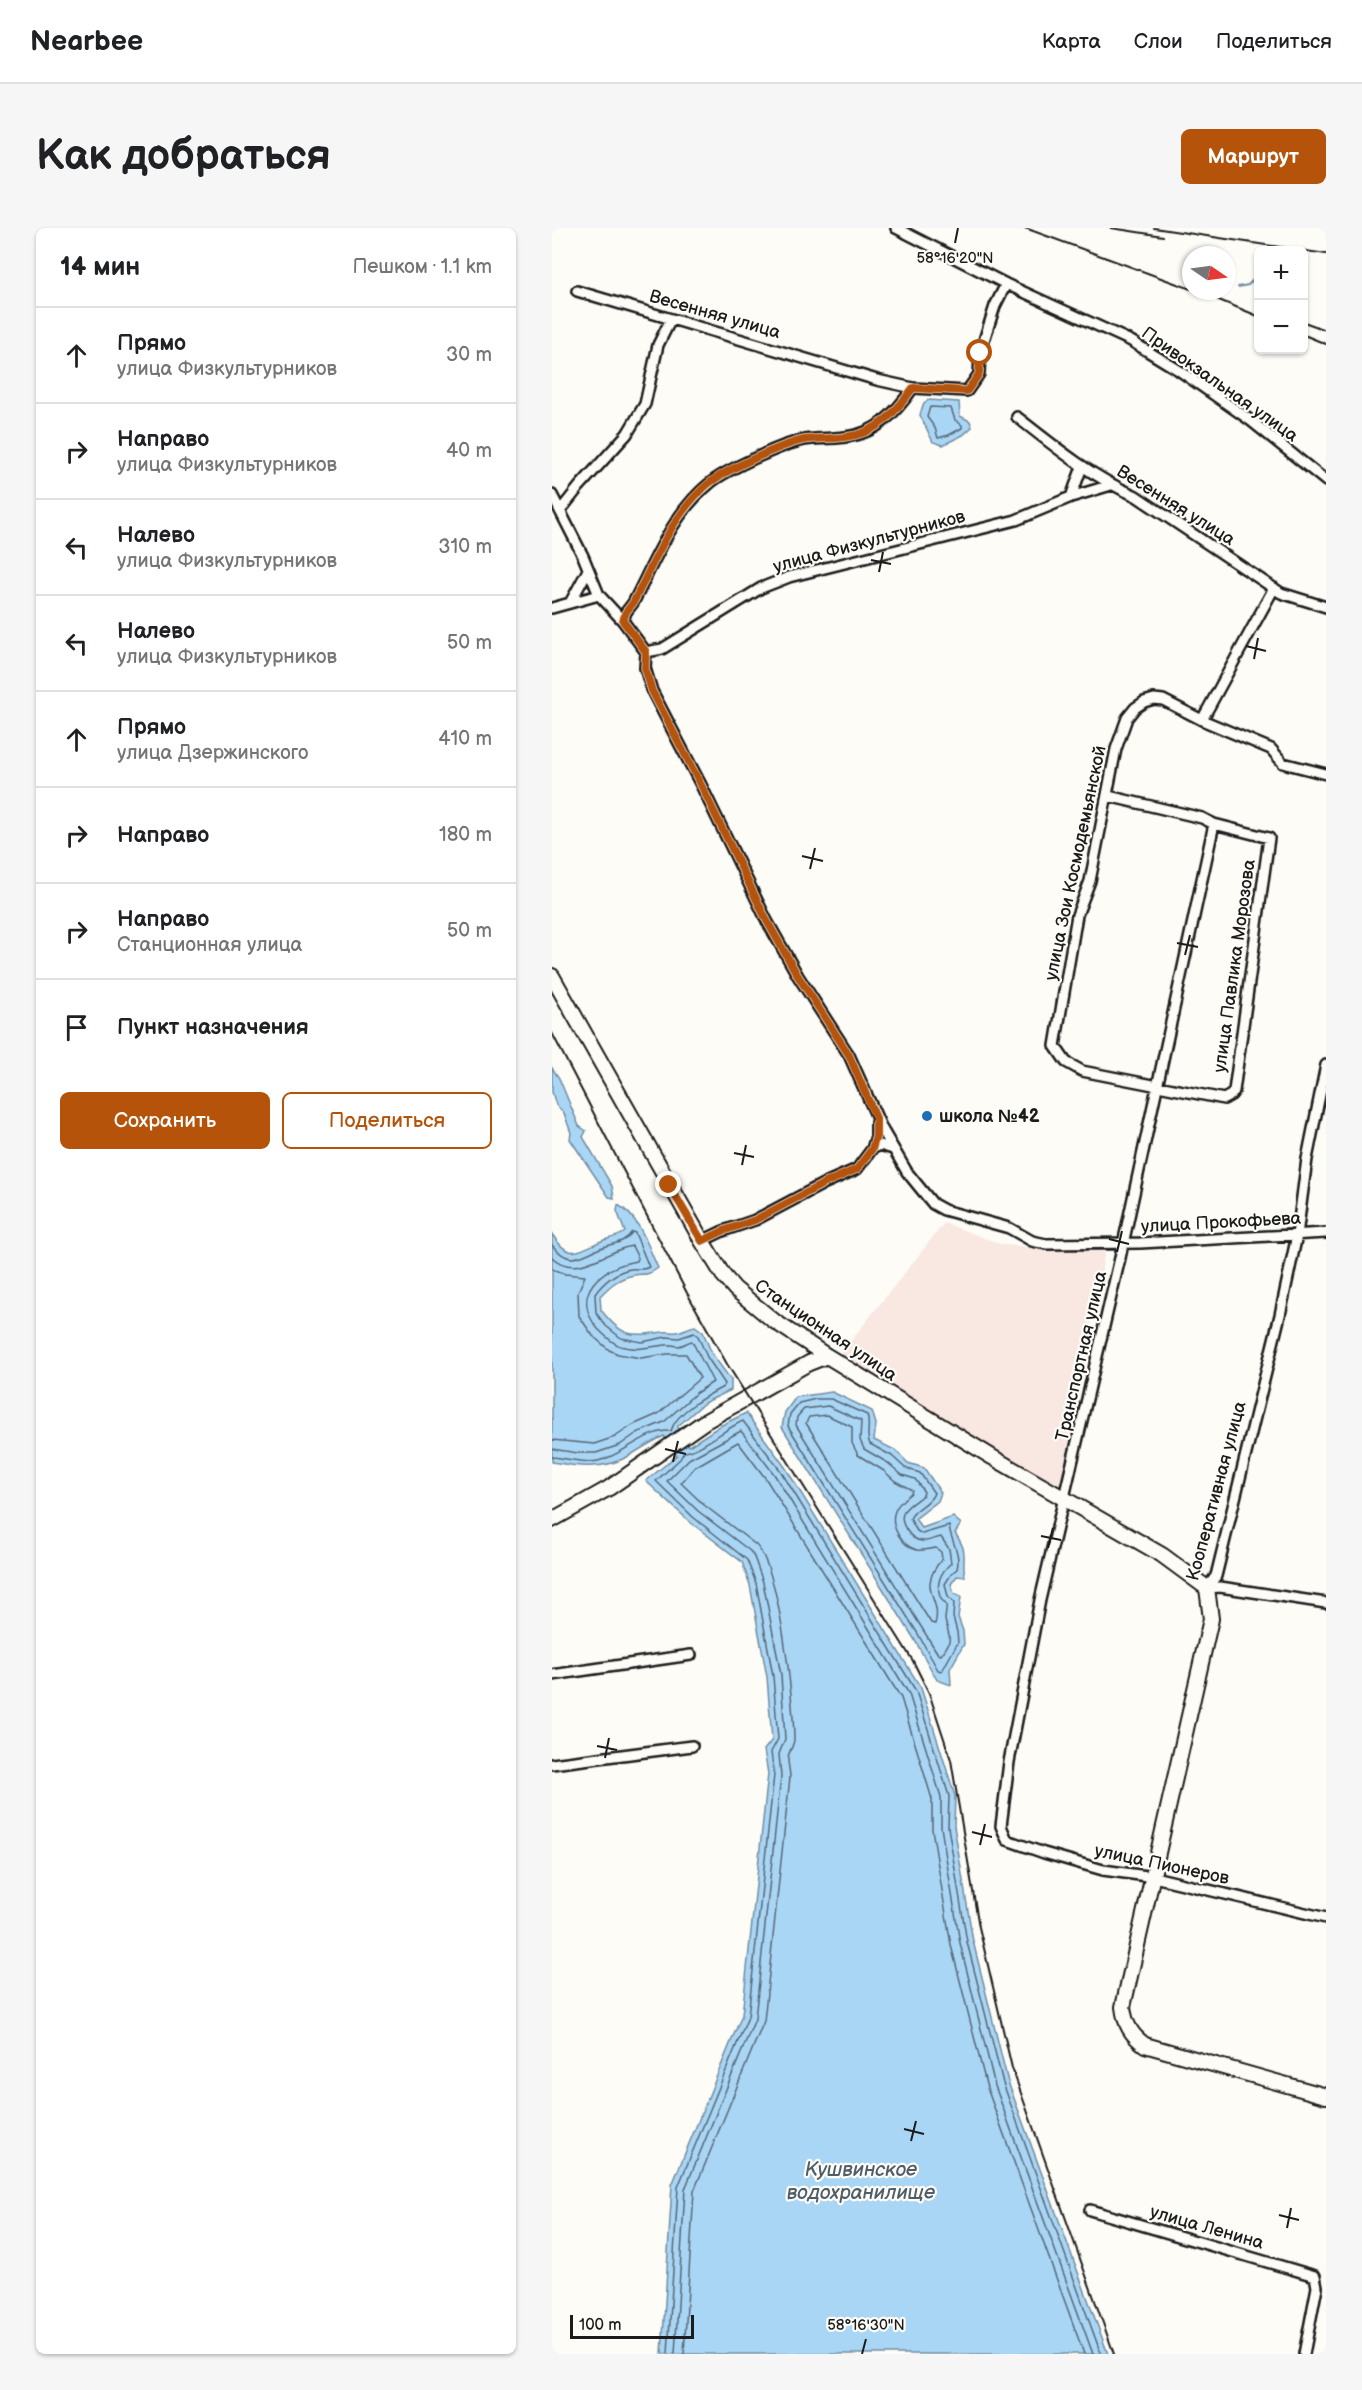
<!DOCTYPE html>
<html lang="ru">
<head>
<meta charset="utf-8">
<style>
	:root { --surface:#fff; --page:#f6f6f6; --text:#202124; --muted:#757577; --line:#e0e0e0; --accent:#b45309 }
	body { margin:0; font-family:"Balsamiq Sans",sans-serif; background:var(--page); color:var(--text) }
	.controls { position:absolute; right:18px; top:18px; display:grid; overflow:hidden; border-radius:9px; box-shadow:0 2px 4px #0004 }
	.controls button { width:54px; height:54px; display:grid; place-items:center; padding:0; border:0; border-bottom:2px solid var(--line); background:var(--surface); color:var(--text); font:30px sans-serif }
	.compass { position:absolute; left:630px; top:18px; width:54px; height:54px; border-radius:50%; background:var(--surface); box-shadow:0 2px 4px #0004; rotate:103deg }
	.scale { position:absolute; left:18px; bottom:15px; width:124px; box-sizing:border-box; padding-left:6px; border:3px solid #1c1c1c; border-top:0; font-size:16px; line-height:21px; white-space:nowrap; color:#1c1c1c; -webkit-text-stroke:4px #fdfcf7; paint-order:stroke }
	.stop { position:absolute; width:18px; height:18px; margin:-14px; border:4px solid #b45309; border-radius:50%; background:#fff }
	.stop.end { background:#b45309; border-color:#fff; box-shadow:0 2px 6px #0008 }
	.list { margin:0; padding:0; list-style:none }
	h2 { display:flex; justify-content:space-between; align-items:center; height:78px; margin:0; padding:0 24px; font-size:26px }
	h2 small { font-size:20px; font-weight:400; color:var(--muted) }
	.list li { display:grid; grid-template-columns:39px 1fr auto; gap:18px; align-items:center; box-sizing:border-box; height:96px; padding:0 24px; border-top:2px solid var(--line) }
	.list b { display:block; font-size:22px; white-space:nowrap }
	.list p { margin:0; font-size:20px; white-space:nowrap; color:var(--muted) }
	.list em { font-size:20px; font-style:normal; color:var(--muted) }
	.actions { display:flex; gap:12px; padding:18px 24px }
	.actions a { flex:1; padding:14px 0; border:2px solid var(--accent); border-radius:9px; text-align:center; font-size:21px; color:var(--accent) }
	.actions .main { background:var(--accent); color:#fff }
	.icon { flex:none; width:33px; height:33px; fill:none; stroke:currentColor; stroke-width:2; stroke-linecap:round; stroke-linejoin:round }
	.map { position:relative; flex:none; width:774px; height:2126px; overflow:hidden; border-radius:9px }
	header { display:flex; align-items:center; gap:36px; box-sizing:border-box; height:84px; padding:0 30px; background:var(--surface); border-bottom:2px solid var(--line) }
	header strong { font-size:28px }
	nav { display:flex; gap:33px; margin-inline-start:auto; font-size:21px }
	.intro { display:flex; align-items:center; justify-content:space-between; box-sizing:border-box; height:144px; padding:0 36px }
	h1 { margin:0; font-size:42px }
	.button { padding:15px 27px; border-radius:9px; background:var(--accent); color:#fff; font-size:21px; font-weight:700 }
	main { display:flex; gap:36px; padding:0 36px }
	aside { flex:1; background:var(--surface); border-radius:9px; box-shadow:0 2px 4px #0004 }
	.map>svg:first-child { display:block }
</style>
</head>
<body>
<header>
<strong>Nearbee</strong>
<nav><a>Карта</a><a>Слои</a><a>Поделиться</a></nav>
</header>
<div class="intro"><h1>Как добраться</h1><a class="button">Маршрут</a></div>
<main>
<aside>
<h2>14 мин<small>Пешком · 1.1 km</small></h2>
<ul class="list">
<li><svg class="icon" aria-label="ahead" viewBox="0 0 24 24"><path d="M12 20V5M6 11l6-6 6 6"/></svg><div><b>Прямо</b><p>улица Физкультурников</p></div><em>30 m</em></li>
<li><svg class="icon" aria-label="right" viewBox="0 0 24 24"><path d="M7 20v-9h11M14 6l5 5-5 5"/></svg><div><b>Направо</b><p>улица Физкультурников</p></div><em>40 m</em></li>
<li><svg class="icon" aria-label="left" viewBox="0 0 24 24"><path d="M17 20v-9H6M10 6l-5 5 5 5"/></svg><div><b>Налево</b><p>улица Физкультурников</p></div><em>310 m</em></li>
<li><svg class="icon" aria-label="left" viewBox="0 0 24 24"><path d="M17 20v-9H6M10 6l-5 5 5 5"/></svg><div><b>Налево</b><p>улица Физкультурников</p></div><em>50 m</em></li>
<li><svg class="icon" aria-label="ahead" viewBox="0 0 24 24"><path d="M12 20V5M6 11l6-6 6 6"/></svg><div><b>Прямо</b><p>улица Дзержинского</p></div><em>410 m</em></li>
<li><svg class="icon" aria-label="right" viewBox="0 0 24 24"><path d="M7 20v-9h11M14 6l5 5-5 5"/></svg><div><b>Направо</b></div><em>180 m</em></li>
<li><svg class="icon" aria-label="right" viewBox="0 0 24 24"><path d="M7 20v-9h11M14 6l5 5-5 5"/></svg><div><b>Направо</b><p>Станционная улица</p></div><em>50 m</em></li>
<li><svg class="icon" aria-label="arrive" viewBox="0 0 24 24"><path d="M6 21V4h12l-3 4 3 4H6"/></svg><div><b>Пункт назначения</b></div></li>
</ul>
<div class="actions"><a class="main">Сохранить</a><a>Поделиться</a></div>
</aside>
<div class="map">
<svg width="774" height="2126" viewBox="0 0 774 2126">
	<rect width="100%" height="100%" fill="#fdfcf7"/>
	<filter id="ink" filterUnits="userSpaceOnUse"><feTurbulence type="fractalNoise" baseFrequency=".0167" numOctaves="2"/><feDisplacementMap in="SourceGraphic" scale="12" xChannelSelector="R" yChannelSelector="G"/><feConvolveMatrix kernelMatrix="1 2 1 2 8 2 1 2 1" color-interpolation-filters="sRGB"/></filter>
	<g filter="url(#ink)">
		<!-- built -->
		<path fill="#f9e7e1" d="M392,995L451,1017L553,1024L508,1260L287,1128Z"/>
		<!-- water -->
		<path fill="#aad6f6" stroke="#718c9f" stroke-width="1.5" d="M376,172L407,174L408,188L418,193L420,199L411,207L391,217L381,214L368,187L371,177Z
			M0,840L7,850L27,898L34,903L31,909L60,958L62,970L57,969L18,911L19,905L12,885L4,877L0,864Z
			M66,977C88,989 96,1019 106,1040C93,1050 90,1044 78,1048C65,1051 57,1059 48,1068L49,1082C71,1110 78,1108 111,1104C116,1103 121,1105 125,1104C131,1103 137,1099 143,1098L151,1104L160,1126L179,1152V1162L152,1175L126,1198V1203L137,1218L168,1198L194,1185L233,1239L369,1460L403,1568L402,1598L421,1713L456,1854L556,2126H110L120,1957L190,1787L216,1546L212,1522L220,1512L215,1449L198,1357L190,1334L138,1294L94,1253L125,1227L112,1208C99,1214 87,1222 75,1229C50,1242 26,1239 0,1234V1006C16,1032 24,1024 47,1014C56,1010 64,1010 73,1004L65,983Z
			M280,1164L320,1183L324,1196L322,1212L343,1222L356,1235L372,1240L389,1265L386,1273L363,1291L370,1300L401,1289L409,1296L403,1305C418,1327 409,1328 413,1349L405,1348L399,1356L402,1366L409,1369L406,1389L411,1403L412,1416L398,1441L399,1457L385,1452L361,1409L230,1199L233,1184L244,1169Z"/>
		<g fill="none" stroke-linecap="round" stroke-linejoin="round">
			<!-- shore -->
			<path stroke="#556673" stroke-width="1.5" d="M378,179L399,180L403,192L410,197V200L397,207L386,210L383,200L375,189Z
				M0,1017C19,1040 29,1027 51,1019C62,1015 73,1015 80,1004L83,1005L97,1039C90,1043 86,1040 79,1041C64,1043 51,1055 43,1066L44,1085L54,1098L69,1110L90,1114L114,1109L127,1110L142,1105L146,1108L155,1129L173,1156L171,1159C154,1168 124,1184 119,1203C94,1201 71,1228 46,1233C31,1236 15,1230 0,1229
				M0,1029C24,1053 56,1021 80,1018L86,1030L85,1033C49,1038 17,1066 46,1101C52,1107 60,1115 68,1118C86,1123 96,1119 113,1117C118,1116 122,1118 127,1118C132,1117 135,1114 140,1113L161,1154L144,1165L112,1194L85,1205L68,1217L44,1225H26L0,1221
				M0,1041L13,1046L33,1048L26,1064L27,1088L41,1108L57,1122L66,1126L89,1130L115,1126H134L148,1150L106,1186L81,1197L63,1209L42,1216L0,1212
				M264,1171H279L315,1187C319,1197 313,1207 318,1216L340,1228L353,1240L368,1245L382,1265C378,1277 362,1280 358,1291L365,1303L370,1306L397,1298C399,1314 409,1324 405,1341L400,1345L393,1356L396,1369L402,1375L401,1389L405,1404L406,1414L390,1443L386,1442L366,1406L236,1198L238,1186L247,1175Z
				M276,1178L309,1193L308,1212L312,1221L336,1235L350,1247L363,1251L372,1264L371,1267C365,1272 356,1277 352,1283C346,1294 358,1312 370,1313C376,1314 383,1310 389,1309L397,1321L399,1335C388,1345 384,1355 388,1369C389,1372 392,1374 394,1377C395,1381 393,1387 393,1392C397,1409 402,1411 389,1427L386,1426L244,1197L245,1189L252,1181Z
				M275,1187L300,1199V1215L306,1227L332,1243L343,1253L360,1262L359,1265C353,1270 346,1275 343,1283C337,1298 350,1318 365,1322C372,1323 378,1321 384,1320L389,1324L390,1331C363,1363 391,1370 383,1396L379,1395L254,1195L257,1189Z
				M116,2126L126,1959L196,1789L222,1547L219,1524L226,1511L221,1448L204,1355L195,1332L141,1289L104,1253L128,1231L132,1224C148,1223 174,1200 191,1193L228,1242L364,1463L397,1568L396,1599L415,1714L451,1855L549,2126
				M123,2126L133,1961L203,1791L229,1548L227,1526L233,1511L229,1447L211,1354L202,1329L198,1323L146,1283L115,1253L137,1231L189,1203L222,1246L357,1466L389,1569V1599L408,1715L443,1858L541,2126
				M132,2126L142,1963L212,1793L238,1549C238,1543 236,1537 236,1531C236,1523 243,1518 242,1509C241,1471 228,1341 204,1317L152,1277L129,1255L143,1239L186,1214L214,1251L349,1470L380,1571V1601L399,1717L435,1860L532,2126"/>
			<!-- stream -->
			<path stroke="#718c9f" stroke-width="2" d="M686,59L696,57L706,47"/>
			<defs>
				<path id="street" d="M344,0L454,56L579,113L628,143L698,192L774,253
					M25,63L325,152L361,160
					M465,189C503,219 540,249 584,268L729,365L774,379
					M559,257L519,269L464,292L237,349L209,360L110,421L94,424L93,440L100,463L149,557L215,693L246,748L297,827L330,901L355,944L381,976L392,982L457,1000L480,1013L494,1016L588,1015L774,1005
					M0,267L31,328L47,367L71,393
					M519,269L530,239
					M8,283L27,259L75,206L93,176L106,117L119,91
					M18,375L36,342
					M0,380L47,367
					M94,424L71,393L74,384L81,375C102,335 120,286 157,256C173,242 231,216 252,212C266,210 280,211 293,209C325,206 344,184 361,160L415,163L427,146L428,125L443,78L454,56
					M650,492L722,360
					M556,568L650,590L662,596L717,610L682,863L679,867L672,871L530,843L514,834L503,818L525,687L538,653L564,521L575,490L583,480L592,474L602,471L611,472L650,492L719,521L731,535L774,546
					M662,596L568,1030L488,1372L457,1534L449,1598L455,1612L492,1625L551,1642L602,1649L774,1690
					M320,921L324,908V894
					M150,1013L171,1003L203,992L273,955L305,941L320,921L328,917L341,921
					M655,1360L664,1348L728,1087L745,1007L755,931L774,837
					M655,1360L668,1359L774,1375
					M0,1447L139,1427
					M0,1536L140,1518
					M538,1982L763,2048L765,2059L752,2126"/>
				<path id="secondary" d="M0,748L150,1013L171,1047L183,1061L222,1093L275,1128L440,1229L610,1327L655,1360L659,1391L571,1779C573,1796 579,1807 593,1817L774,1868
					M0,1292L57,1260L152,1194L257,1135L275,1128"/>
			</defs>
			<!-- street casing -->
			<use href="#street" stroke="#1c1c1c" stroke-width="14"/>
			<!-- secondary casing -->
			<use href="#secondary" stroke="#1c1c1c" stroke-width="18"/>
			<!-- street -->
			<use href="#street" stroke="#fdfcf7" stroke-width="9"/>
			<!-- secondary -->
			<use href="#secondary" stroke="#fdfcf7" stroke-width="14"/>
			<!-- rail -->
			<path stroke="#1c1c1c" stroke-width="2" d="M473,0L639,61
				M559,0L611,8
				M602,0L774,26
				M645,63L706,88
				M752,94L774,102
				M752,107L774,116
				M0,805L135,1065L175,1136L361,1433L377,1465L399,1532L427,1699L460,1840L562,2126"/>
		</g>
	</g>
	<g fill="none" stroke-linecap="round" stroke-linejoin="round" filter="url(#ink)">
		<!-- route -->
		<path stroke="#b45309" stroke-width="8" d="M117,957L150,1013L171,1003L203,992L273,955L305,941L320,921L324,908V890L297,827L246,748L215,693L149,557L100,463L93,440L94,424L71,393L74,384L81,375C102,335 120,286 156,256C173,242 231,216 252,212C266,210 280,211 293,209C325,206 344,184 361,160L415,163L427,146L428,125"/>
	</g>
	<!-- ticks -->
	<path fill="none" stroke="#1c1c1c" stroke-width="2" d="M403,15L406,0M319,332L339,336M327,344L331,324M694,418L714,423M702,431L706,410M250,628L271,633M258,641L263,620M625,715L646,719M633,727L638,707M182,925L202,929M190,937L194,917M557,1011L577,1016M565,1024L570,1003M113,1221L134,1226M121,1234L126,1213M489,1308L509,1312M496,1320L501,1300M45,1518L65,1522M53,1530L57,1510M420,1604L440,1609M428,1617L433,1596M352,1901L372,1906M359,1913L364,1893M727,1987L747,1992M735,2000L739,1980M310,2126L314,2111"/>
	<!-- markers -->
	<circle fill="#1f6fb2" stroke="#fdfcf7" stroke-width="2" cx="375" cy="888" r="6"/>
	<g text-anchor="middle" stroke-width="4.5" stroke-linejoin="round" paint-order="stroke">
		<!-- street labels -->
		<g font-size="18" fill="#1c1c1c" stroke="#fdfcf7">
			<text transform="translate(163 86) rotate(16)" y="6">Весенняя улица</text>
			<text transform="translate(668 156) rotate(35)" y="6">Привокзальная улица</text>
			<text transform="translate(624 277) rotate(32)" y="6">Весенняя улица</text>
			<text transform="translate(317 313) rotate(-15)" y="6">улица Физкультурников</text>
			<text transform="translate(523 635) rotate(-78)" y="6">улица Зои Космодемьянской</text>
			<text transform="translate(682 738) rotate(-82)" y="6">улица Павлика Морозова</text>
			<text transform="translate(669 994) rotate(-3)" y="6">улица Прокофьева</text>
			<text transform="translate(274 1102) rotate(34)" y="6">Станционная улица</text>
			<text transform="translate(529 1128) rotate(-77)" y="6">Транспортная улица</text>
			<text transform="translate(664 1263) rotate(-75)" y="6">Кооперативная улица</text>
			<text transform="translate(610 1636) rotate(12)" y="6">улица Пионеров</text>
			<text transform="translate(655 1999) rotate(16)" y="6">улица Ленина</text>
		</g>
		<!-- poi labels -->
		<g font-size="18" font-weight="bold" fill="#1c1c1c" stroke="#fdfcf7" text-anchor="start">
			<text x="387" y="894">школа №42</text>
		</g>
		<!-- water labels -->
		<g font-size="20" font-style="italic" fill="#4e5d68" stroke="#fdfcf7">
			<text x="309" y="1948">Кушвинское<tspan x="309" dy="23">водохранилище</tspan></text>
		</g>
	</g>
	<g font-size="15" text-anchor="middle" fill="#1c1c1c" stroke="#fdfcf7" stroke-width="4.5" stroke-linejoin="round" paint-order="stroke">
		<text x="403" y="35">58°16'20"N</text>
		<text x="314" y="2102">58°16'30"N</text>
	</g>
</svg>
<div class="controls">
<button>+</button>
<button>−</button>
</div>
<svg class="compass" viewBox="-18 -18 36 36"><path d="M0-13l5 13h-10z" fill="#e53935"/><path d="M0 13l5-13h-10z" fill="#757577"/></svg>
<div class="scale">100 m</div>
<div class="stop" style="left:428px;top:125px"></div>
<div class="stop end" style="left:117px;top:957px"></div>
</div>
</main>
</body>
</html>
